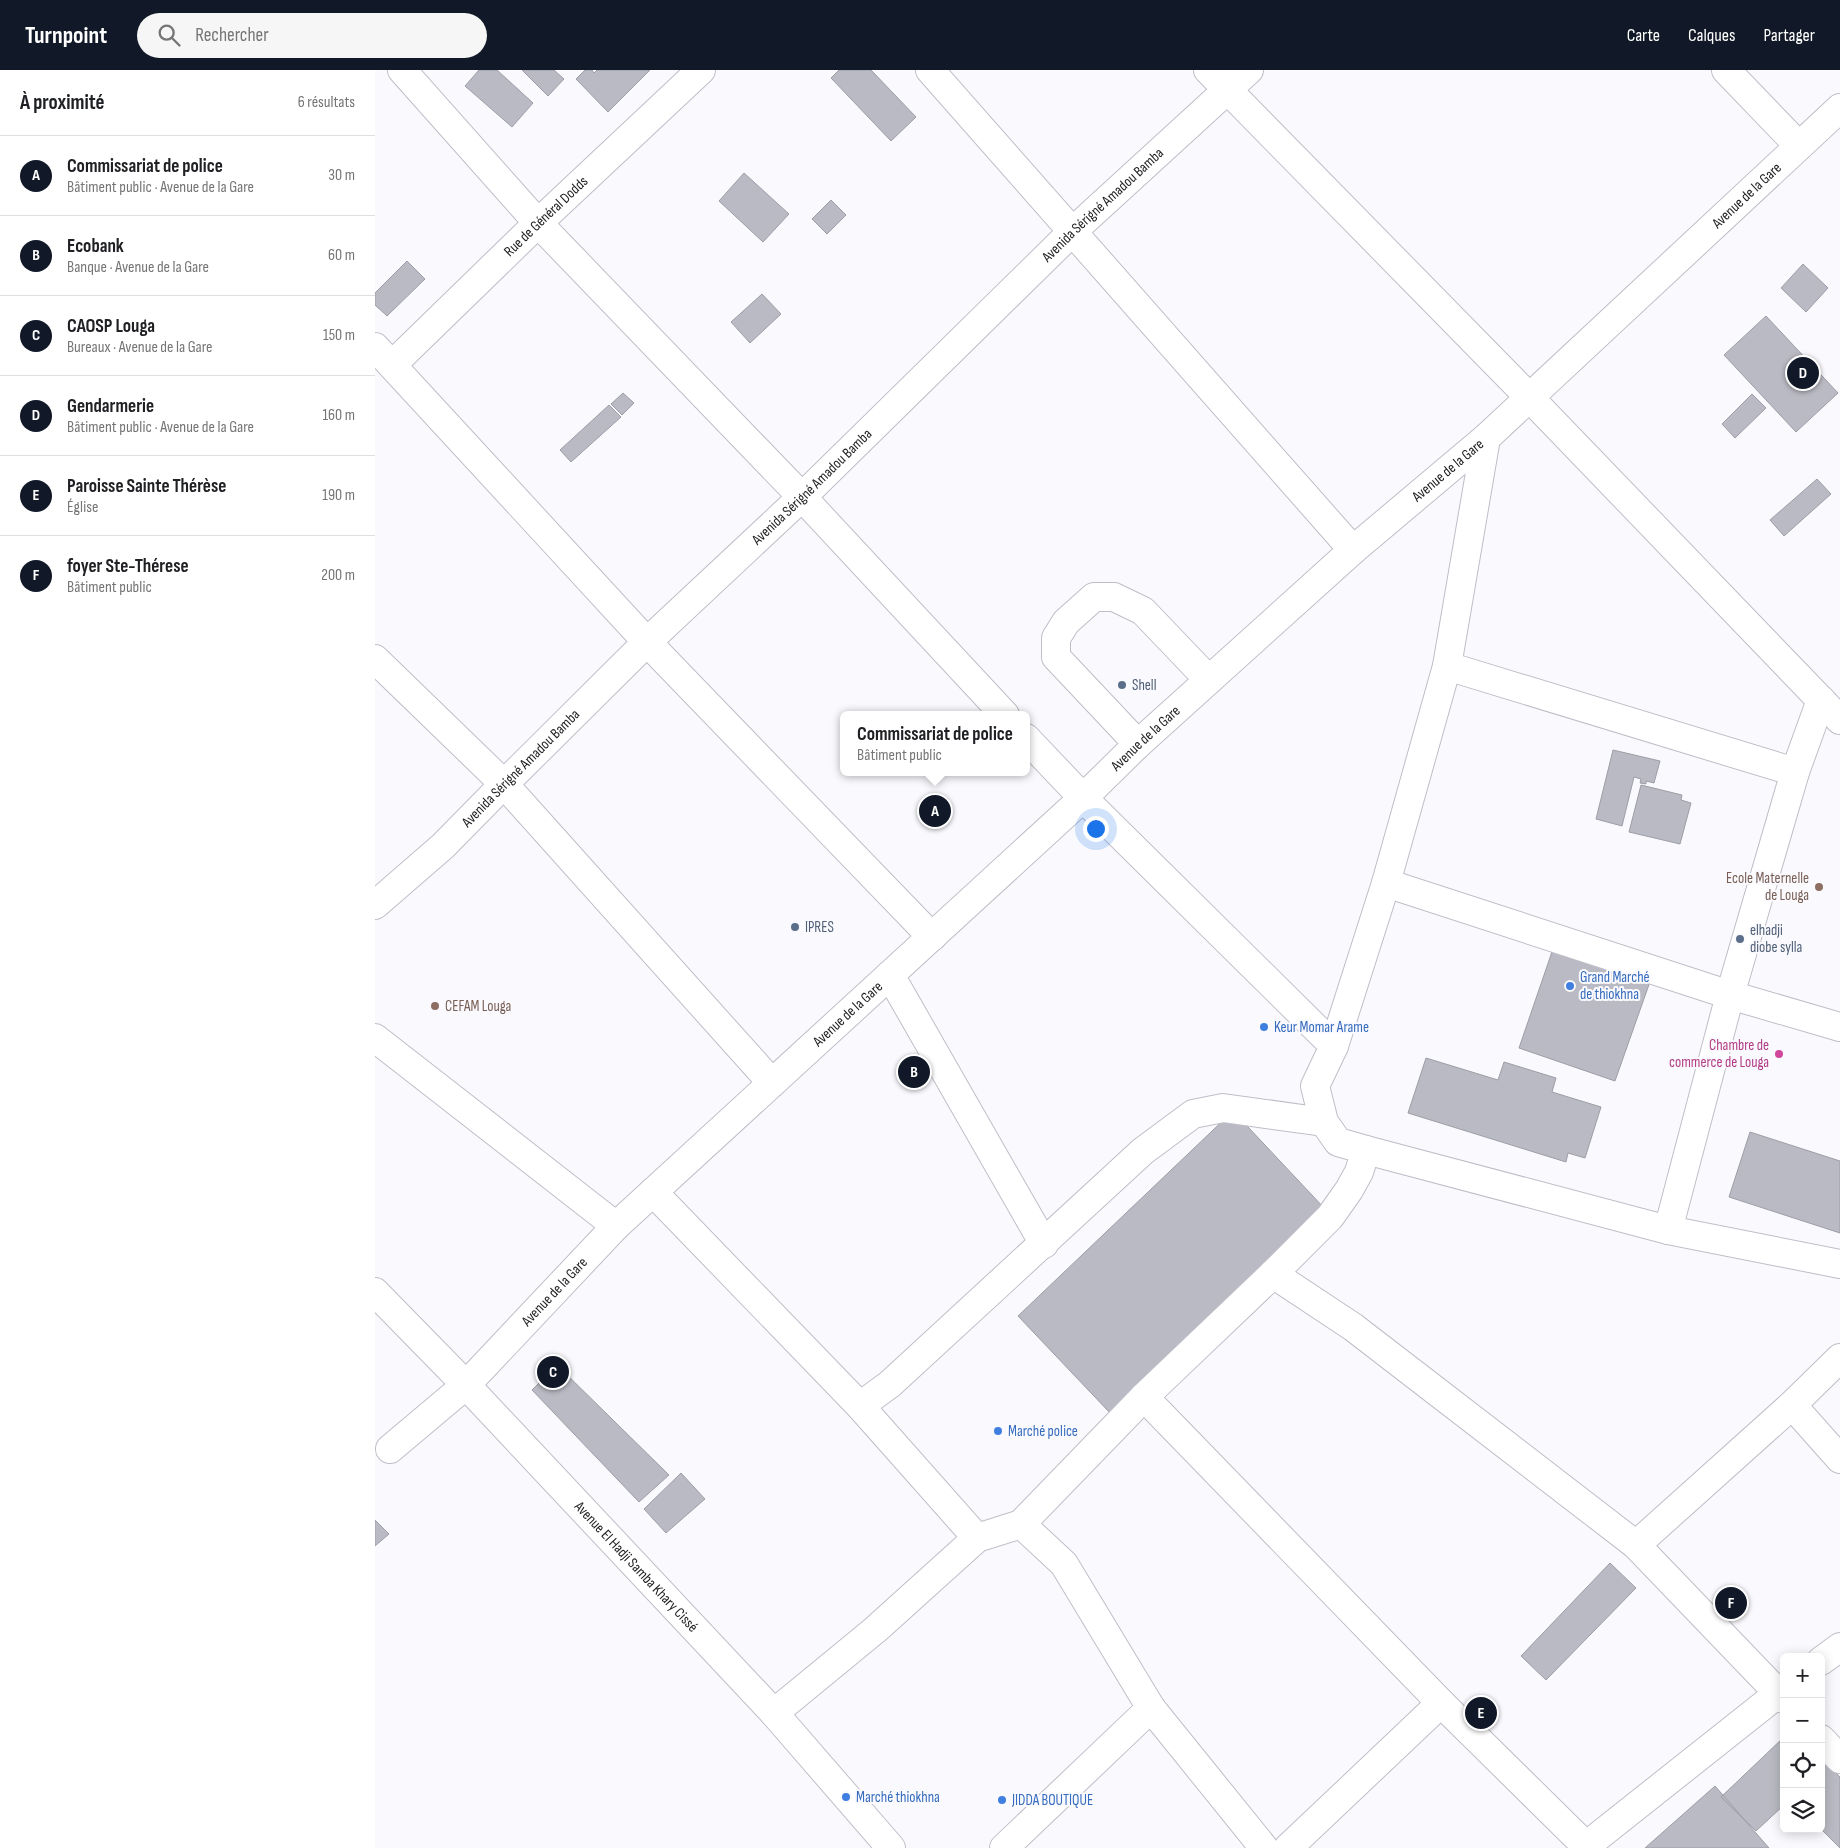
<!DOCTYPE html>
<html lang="fr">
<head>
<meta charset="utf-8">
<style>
	:root { --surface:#fff; --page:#f6f6f6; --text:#202124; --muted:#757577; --line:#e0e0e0; --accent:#111827 }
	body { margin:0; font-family:"Sofia Sans Condensed",sans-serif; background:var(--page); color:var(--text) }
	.controls { position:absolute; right:15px; bottom:15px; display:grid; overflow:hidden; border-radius:8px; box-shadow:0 2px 12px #0003 }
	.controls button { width:45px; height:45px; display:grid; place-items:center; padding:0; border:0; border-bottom:1px solid var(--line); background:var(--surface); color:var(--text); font:25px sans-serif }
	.you { position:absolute; left:720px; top:758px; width:18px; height:18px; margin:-12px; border:4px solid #fff; border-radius:50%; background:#1a73e8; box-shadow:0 0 0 8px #1a73e833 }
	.badge { display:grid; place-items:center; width:32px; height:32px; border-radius:50%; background:var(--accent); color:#fff; font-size:16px; font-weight:700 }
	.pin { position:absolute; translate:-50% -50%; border:2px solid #fff; box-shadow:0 1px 5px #0006 }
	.popup { position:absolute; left:465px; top:641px; width:190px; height:65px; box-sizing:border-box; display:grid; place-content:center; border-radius:8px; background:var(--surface); filter:drop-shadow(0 1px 4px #0005); font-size:16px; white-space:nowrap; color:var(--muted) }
	.popup b { font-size:19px; color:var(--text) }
	.popup::after { content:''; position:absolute; left:50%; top:100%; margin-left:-10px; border:10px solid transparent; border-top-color:var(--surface) }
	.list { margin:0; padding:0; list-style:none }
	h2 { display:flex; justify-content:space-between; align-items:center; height:65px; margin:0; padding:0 20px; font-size:21px }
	h2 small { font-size:16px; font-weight:400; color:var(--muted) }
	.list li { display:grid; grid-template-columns:32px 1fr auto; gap:15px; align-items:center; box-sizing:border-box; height:80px; padding:0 20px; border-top:1px solid var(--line) }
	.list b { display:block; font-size:19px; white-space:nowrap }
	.list p { margin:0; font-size:16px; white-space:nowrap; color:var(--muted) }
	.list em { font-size:16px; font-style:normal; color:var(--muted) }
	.icon { flex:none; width:28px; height:28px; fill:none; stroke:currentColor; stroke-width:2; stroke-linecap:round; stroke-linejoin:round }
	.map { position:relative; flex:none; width:1465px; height:1778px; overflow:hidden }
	header { display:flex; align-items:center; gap:30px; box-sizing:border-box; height:70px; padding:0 25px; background:var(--accent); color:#fff }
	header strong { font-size:24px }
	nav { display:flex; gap:28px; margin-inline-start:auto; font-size:18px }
	.search { width:350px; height:45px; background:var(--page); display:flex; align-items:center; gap:12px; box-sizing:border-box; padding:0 18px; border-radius:28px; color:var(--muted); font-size:19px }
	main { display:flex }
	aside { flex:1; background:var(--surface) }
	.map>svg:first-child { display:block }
</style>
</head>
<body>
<header>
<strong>Turnpoint</strong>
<div class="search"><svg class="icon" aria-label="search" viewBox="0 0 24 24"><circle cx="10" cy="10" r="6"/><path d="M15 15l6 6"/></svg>Rechercher</div>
<nav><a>Carte</a><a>Calques</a><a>Partager</a></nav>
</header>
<main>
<aside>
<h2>À proximité<small>6 résultats</small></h2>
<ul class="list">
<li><span class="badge">A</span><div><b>Commissariat de police</b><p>Bâtiment public · Avenue de la Gare</p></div><em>30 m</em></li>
<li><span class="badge">B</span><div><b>Ecobank</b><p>Banque · Avenue de la Gare</p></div><em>60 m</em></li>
<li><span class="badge">C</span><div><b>CAOSP Louga</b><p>Bureaux · Avenue de la Gare</p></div><em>150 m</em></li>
<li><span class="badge">D</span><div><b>Gendarmerie</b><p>Bâtiment public · Avenue de la Gare</p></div><em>160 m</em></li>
<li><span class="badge">E</span><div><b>Paroisse Sainte Thérèse</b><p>Église</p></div><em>190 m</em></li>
<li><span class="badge">F</span><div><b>foyer Ste-Thérese</b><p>Bâtiment public</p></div><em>200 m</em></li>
</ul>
</aside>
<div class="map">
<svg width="1465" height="1778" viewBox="0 0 1465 1778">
	<rect width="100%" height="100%" fill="#fafafe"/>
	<!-- building -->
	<path fill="#babac4" stroke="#9d9da7" d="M104,0H122L158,33L137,57L90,16Z
		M147,0H179L189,9L173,26Z
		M210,0H217L219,3L222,0H275L233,42L201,9Z
		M464,0H496L541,47L516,71L456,8Z
		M369,103L414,144L388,172L344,131Z
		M456,130L471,145L452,164L437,149Z
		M32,191L50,209L12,246L0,235V223Z
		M1428,194L1453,218L1431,242L1406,218Z
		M387,224L406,244L375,273L356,252Z
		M1391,246L1463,323L1421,362L1349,285Z
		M248,323L259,333L247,345L236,334Z
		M1377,324L1391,338L1360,368L1347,354Z
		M234,335L246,347L196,392L185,380Z
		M1442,409L1456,424L1409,466L1395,450Z
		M1238,680L1285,691L1279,713L1271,711V714L1265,713L1266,709L1259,707L1247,756L1221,749Z
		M1266,715L1307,725L1306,730L1316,733L1305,774L1254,762Z
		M1180,873L1277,906L1240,1011L1144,978Z
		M1051,988L1123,1010L1129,992L1181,1008L1177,1022L1226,1037L1210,1088L1193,1083L1191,1092L1033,1043Z
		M858,1041L951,1140L736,1344L643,1246Z
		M1375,1062L1465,1091V1163L1354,1127Z
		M182,1295L294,1405L264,1432L157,1320Z
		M306,1403L330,1429L291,1463L269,1439Z
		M0,1450L14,1464L0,1476Z
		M1235,1493L1261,1518L1171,1610L1146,1586Z
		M1409,1667V1735L1381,1761L1346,1727Z
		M1446,1688L1465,1707V1778L1446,1759Z
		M1340,1716L1394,1778H1270Z"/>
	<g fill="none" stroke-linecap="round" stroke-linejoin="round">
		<defs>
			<g id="minor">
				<path d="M27,0L163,153L427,427L630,645"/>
				<path d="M555,0L978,480"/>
				<path d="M833,0L1154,327L1465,650"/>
				<path d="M1351,0L1424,76"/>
				<path d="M0,277L272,572L557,867"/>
				<path id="s1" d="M17,295L163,153L326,0"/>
				<path d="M0,589L129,714L397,1013"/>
				<path d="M1072,596L1420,702"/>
				<path d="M651,668L708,728L959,976"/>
				<path d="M763,674L681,587V568L691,552L719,527H739L768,541L834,610"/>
				<path d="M1011,813L1355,925L1465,957"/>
				<path id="s2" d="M0,835L68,776L129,714L272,572L427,427L698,161L874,0"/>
				<path d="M515,905L669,1174"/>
				<path d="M0,968L241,1156"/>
				<path d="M991,1080L1293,1160L1465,1194"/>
				<path d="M278,1122L485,1336L515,1314L768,1081L818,1044L848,1038L949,1052"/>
				<path d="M1293,1160L1355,925L1420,702L1446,630"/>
				<path d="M898,1204L978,1257L1261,1475L1409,1629"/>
				<path id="s3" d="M0,1222L91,1315L399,1643L516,1778"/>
				<path d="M769,1327L1066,1633L1213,1778"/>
				<path d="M1417,1335L1465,1389"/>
				<path d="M485,1336L602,1468"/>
				<path id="s4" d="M15,1379L91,1315L241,1156L708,728L763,674L978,480L1111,368L1465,38"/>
				<path d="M646,1454L689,1494L776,1638"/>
				<path d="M1261,1475L1417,1335L1465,1288"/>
				<path d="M1446,1591L1465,1577"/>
				<path d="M399,1643L500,1560L602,1468L646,1454L769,1327L898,1204L955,1147L974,1120L984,1102L991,1080L963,1072L949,1052L940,1016L959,976L1011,813L1072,596L1111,368"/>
				<path d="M1446,1669L1465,1689"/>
				<path d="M1211,1776L1409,1619"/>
				<path d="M629,1778L776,1638L889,1778"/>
				<path d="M913,1778L1066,1633"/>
			</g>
		</defs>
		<!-- minor casing -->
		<use href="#minor" stroke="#bfbec8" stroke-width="30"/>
		<!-- minor -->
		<use href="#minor" stroke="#fff" stroke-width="28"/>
	</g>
	<!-- markers -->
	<g fill="#5c6f8a" stroke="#fafafe" stroke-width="2">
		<circle cx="747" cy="615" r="5"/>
		<circle cx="420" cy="857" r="5"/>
		<circle cx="1365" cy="869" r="5"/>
	</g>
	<g fill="#8d6e63" stroke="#fafafe" stroke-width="2">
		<circle cx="1444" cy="817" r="5"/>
		<circle cx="60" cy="936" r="5"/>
	</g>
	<g fill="#3f7fe0" stroke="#fafafe" stroke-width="2">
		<circle cx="1195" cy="916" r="5"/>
		<circle cx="889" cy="957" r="5"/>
		<circle cx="623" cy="1361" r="5"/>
		<circle cx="471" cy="1727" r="5"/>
		<circle cx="627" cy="1730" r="5"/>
	</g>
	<circle fill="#d1479c" stroke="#fafafe" stroke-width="2" cx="1404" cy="984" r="5"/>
	<g text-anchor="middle" stroke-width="4" stroke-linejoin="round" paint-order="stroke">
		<!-- street labels -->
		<g font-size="15" fill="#1e1e21" stroke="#fafafe">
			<text dy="5" stroke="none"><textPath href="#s4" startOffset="1848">Avenue de la Gare</textPath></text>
			<text dy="5" stroke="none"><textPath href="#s2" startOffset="1010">Avenida Sérigné Amadou Bamba</textPath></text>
			<text dy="5" stroke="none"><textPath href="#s1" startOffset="214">Rue de Général Dodds</textPath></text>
			<text dy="5" stroke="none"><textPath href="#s4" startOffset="1442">Avenue de la Gare</textPath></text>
			<text dy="5" stroke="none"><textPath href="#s2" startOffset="605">Avenida Sérigné Amadou Bamba</textPath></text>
			<text dy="5" stroke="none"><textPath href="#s4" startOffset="1038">Avenue de la Gare</textPath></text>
			<text dy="5" stroke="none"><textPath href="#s2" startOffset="200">Avenida Sérigné Amadou Bamba</textPath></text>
			<text dy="5" stroke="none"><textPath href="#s4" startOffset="632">Avenue de la Gare</textPath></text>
			<text dy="5" stroke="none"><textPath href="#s4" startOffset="228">Avenue de la Gare</textPath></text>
			<text dy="5" stroke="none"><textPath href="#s3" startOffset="379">Avenue El Hadji Samba Khary Cissé</textPath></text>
		</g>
		<!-- service labels -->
		<g font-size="15" fill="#4e5e75" stroke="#fafafe" text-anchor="start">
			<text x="757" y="620">Shell</text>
			<text x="430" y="862">IPRES</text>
			<text x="1375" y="865">elhadji<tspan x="1375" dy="17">diobe sylla</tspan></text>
		</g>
		<!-- education labels -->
		<g font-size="15" fill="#785e54" stroke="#fafafe" text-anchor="end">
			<text x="1434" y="813">Ecole Maternelle<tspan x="1434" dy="17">de Louga</tspan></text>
			<text x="70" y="941" text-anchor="start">CEFAM Louga</text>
		</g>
		<!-- shop labels -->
		<g font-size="15" fill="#366cbe" stroke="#fafafe" text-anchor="start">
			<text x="1205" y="912">Grand Marché<tspan x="1205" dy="17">de thiokhna</tspan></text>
			<text x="899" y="962">Keur Momar Arame</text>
			<text x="633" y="1366">Marché police</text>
			<text x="481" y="1732">Marché thiokhna</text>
			<text x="637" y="1735">JIDDA BOUTIQUE</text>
		</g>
		<!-- hotel labels -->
		<g font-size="15" fill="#b23c85" stroke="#fafafe" text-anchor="end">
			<text x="1394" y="980">Chambre de<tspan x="1394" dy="17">commerce de Louga</tspan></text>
		</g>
	</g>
</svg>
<div class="controls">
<button>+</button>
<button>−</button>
<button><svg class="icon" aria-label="locate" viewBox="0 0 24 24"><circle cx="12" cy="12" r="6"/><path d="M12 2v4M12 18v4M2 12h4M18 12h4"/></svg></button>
<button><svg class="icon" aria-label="layers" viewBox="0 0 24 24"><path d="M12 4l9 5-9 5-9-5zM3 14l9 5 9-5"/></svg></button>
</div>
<div class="you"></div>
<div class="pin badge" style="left:560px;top:741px">A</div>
<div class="popup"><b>Commissariat de police</b>Bâtiment public</div>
<div class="pin badge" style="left:539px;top:1002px">B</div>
<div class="pin badge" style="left:178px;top:1302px">C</div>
<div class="pin badge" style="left:1428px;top:303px">D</div>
<div class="pin badge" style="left:1106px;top:1643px">E</div>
<div class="pin badge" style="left:1356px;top:1533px">F</div>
</div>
</main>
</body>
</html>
